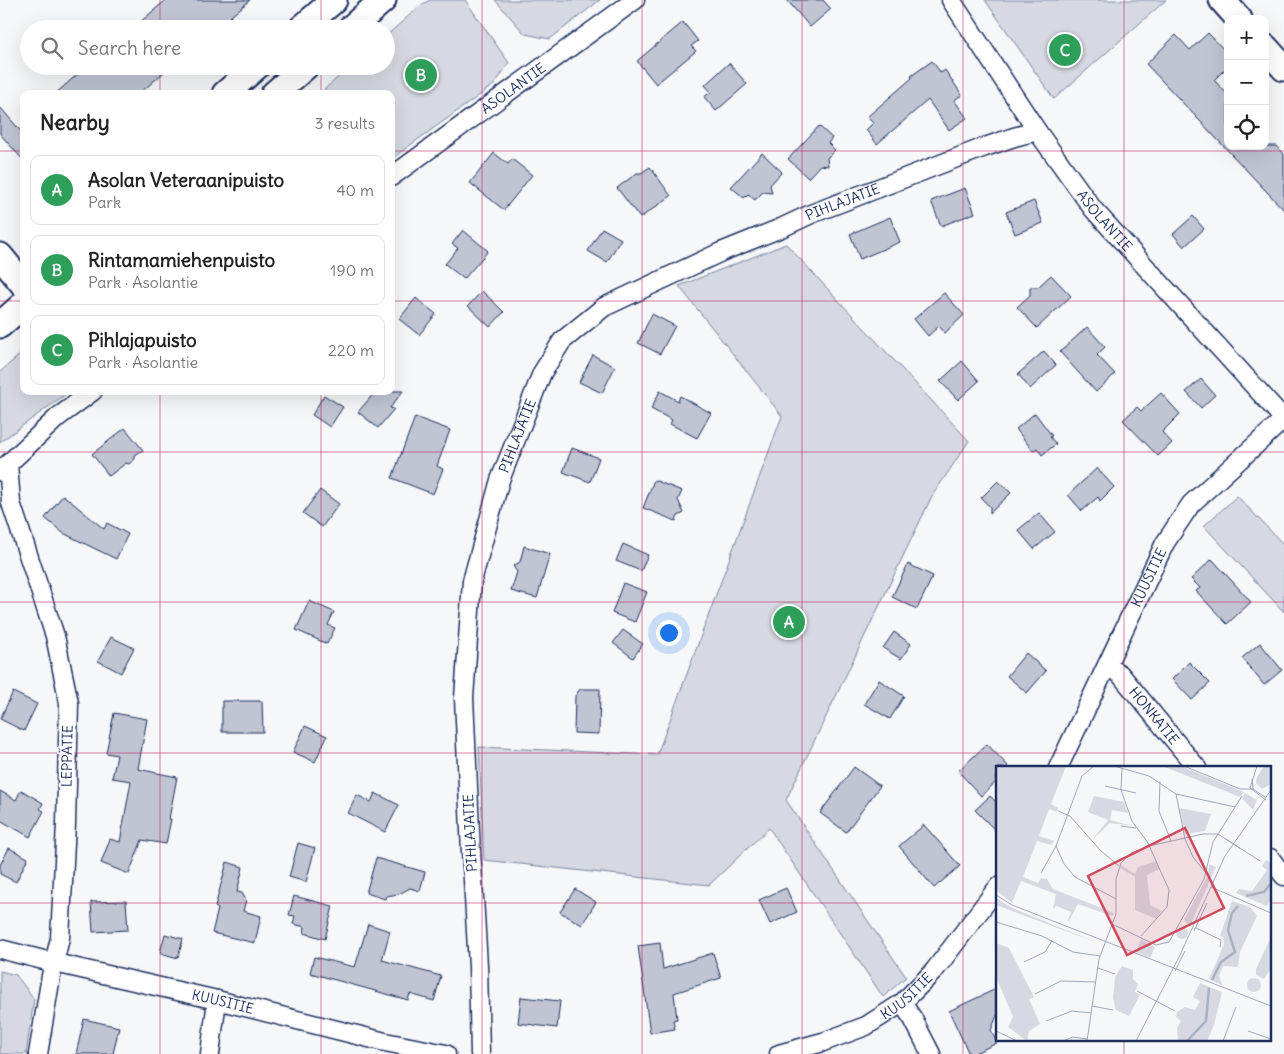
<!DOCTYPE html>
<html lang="en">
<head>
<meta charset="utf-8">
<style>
	:root { --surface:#fff; --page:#f2f2f2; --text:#222; --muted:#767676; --line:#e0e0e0; --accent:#d1495b }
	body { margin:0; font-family:Delius,sans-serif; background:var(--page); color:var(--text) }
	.controls { position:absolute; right:15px; top:15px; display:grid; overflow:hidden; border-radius:10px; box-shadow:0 5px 20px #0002 }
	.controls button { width:45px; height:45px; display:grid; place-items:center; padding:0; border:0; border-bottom:1px solid var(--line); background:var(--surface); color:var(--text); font:25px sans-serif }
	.you { position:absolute; left:668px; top:632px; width:18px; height:18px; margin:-12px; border:4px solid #fff; border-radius:50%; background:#1a73e8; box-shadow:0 0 0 8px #1a73e833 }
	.badge { display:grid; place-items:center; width:32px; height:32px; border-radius:50%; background:var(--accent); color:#fff; font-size:16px; font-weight:700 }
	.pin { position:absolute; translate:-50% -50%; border:2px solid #fff; box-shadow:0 1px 5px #0006 }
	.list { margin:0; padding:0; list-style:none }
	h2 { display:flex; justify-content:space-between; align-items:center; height:65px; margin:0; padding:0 20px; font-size:21px }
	h2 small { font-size:16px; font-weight:400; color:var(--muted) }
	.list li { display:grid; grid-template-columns:32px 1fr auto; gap:15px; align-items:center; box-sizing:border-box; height:70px; margin:0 10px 10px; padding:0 10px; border:1px solid var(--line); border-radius:10px }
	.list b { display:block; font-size:19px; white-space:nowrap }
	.list p { margin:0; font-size:16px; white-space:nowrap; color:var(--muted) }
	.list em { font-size:16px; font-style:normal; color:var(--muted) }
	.icon { flex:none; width:28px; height:28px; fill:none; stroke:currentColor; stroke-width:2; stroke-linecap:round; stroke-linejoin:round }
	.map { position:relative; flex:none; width:1284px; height:1054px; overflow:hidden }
	.search { position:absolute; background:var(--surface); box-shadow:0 5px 20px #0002; left:20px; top:20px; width:375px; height:55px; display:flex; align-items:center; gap:12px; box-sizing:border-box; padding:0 18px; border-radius:28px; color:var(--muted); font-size:19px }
	.panel { position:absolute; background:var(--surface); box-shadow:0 5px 20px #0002; left:20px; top:90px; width:375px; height:305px; border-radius:10px }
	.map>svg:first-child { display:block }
</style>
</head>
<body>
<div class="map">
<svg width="1284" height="1054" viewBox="0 0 1284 1054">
	<rect width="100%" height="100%" fill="#f6f7f9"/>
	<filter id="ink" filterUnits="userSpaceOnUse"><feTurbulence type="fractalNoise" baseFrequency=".02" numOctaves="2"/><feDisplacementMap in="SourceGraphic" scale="10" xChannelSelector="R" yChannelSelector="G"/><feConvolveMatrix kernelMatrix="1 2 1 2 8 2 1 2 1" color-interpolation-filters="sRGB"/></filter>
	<g filter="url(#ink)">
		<!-- green -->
		<path fill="#d6d9e2" stroke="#7884a0" d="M430,0H465L509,63L495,84L391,159V94H319L351,66H386V36L421,5Z
			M495,0H600L550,39L525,34Z
			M985,0H1166L1054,99Z
			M786,244L969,441L932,496L786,800L906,977L883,997L769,828L709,885L484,860L479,747L657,755L782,416L679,286Z
			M24,351V391H70L0,442V372Z
			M1237,496L1284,545V612L1204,526Z
			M0,971L16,975L34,999L26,1054H0Z"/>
		<!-- building -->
		<path fill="#c0c4d3" stroke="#1b2f5e" d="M166,0H250L216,29H132Z
			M787,0H823L831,9L810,27Z
			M683,22L698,41L691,46L696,51L656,84L637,61Z
			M1208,33L1228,54V66L1214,80L1228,95V146H1277L1284,154V210L1146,64L1176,35L1190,50Z
			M932,61L941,73L945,70L962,95L954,100L967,118L949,130L928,100L877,144L866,130L873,123L867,117L912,78L911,76Z
			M729,63L747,84L716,111L704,97L711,92L705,85Z
			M87,66H171L139,94H55Z
			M0,107L24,135V161L0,134Z
			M819,126L832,138L828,143L835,150L827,158L828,166L820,165L808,178L788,159Z
			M494,153L508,164L512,159L532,175L504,210L470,183Z
			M762,153L782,172L770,185L772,193L763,192L755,200L748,194L744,198L731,187Z
			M650,167L671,196L640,218L617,188L637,173H641Z
			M965,188L975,213L941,226L931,201Z
			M1034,201L1043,223L1015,234L1006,212Z
			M1193,216L1204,229L1184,247L1173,234Z
			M890,217L900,242L860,259L850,234Z
			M602,228L621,239L607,262L588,251Z
			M463,230L488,251L464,279L445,264L458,248L452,244Z
			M1051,275L1071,296L1037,328L1017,307L1030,295V287H1038Z
			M482,291L504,312L490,327L468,306Z
			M944,293L964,315L945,333L939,326L928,336L914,319Z
			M416,298L436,314L419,335L399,319Z
			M652,314L675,326L660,354L638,343Z
			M1087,327L1105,347L1097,355L1115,374L1096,392L1060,352Z
			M1044,351L1056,365L1030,389L1018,374Z
			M593,355L615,367L602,393L579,382Z
			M962,361L979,381L958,400L940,381Z
			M1201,379L1215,395L1201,408L1186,392Z
			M376,391H403L390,408L394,409L378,428L358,412Z
			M660,391L678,401L680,396L711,413L697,438L670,424L672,420L651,409Z
			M1161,393L1180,414L1162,432L1172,443L1158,456L1123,420L1137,407L1141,411Z
			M324,395L343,407L330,427L312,415Z
			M1035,413L1052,436L1050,437L1056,444L1042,455L1037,448L1033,451L1016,429Z
			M415,417L450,430L437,466L443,469L433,494L392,478Z
			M125,428L143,450L135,455V459L129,464L126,463L109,476L92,454Z
			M572,448L599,458L590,482L563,472Z
			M1097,468L1114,487L1100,501L1098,497L1082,511L1068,495Z
			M654,480L682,491L678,500L684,513L678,516L676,521L643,508Z
			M998,481L1011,493L990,513V507L981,498Z
			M320,490L339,504L322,527L303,513Z
			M63,495L104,529L107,523L128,534L116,559L63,533L45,518Z
			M1039,513L1055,532L1034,549L1018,530Z
			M623,544L648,555L641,571L616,561Z
			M524,546L550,554L537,598L511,591L517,572L513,566L520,562Z
			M1212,559L1251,602L1227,624L1196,591L1200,588L1191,579Z
			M908,564L933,576L917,609L892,597Z
			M623,583L647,592L635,622L612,613Z
			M309,601L334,612L328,625L335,628L327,644L296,630Z
			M623,630L643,644L633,658L613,643Z
			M894,632L911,644L901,659L883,648Z
			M111,637L134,648L121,673L98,661Z
			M1260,643L1282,670L1264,685L1242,658Z
			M1026,653L1046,671L1027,693L1007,676Z
			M1189,662L1210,683L1192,700L1172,679Z
			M879,680L904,696L890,719L864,704Z
			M580,689H600L599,734L574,733L575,696Z
			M13,692L37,704L24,731L0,719Z
			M222,701H262L263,732H222Z
			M114,713L147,719L138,769L177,777L169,819H171L166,844L142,840L129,874L101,863L110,839L120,842L131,781L112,778L117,755L106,753Z
			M305,726L327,736L315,762L293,752Z
			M987,744L1008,766L1006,768H998V776L995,778L997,781L981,796L958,771Z
			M854,767L880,786L846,832L820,813Z
			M21,790L43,803L40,809L44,811L30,837L0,820V791L16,800Z
			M375,793L399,805L385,832L348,813L357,795L371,802Z
			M990,796L998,804V833L975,810Z
			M924,825L960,866L934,888L899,846Z
			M298,843L315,848L306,882L289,877Z
			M9,848L28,858L16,882L0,874V865Z
			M376,858L425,872L420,891L410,888L399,894L386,896L385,899L366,893Z
			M227,862L243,867L237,892L242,893L246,900L243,911L261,916L255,943L212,933L218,909L215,907Z
			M786,888L797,912L770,924L759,900Z
			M575,889L596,902L582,925L560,912Z
			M294,896L333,906L325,939L304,933L305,927L293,924L295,916L289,915Z
			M126,901L128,930L93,932L91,902Z
			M368,924L390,931L382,960L441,976L434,1001L410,994L408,1000L310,973L314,957L355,967Z
			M165,934L183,939L178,958L160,953Z
			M660,943L663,969L713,953L721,978L674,993L677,1019L673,1020L675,1029L650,1033L638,946Z
			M998,988V1013L991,1030L997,1043L973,1054H969L949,1011Z
			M521,997L560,1001L557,1028L518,1023Z
			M84,1019L119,1027L113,1054H76Z"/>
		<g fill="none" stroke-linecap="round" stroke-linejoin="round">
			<defs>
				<g id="street">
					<path id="s1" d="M951,0L1037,131L1093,209L1284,419"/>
					<path id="s2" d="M391,177L635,0"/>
					<path d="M8,464L11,503L55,636L69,703L66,824L60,938L51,976L38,1054"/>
					<path d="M2,472L8,464L58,417L93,391"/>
					<path id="s3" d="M1107,666L1120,674L1197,768"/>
					<path id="s4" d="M1058,768L1165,543L1191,504L1284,419"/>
					<path d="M1270,858L1284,876"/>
					<path id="s5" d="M0,949L55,963L217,1000L385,1042L446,1054"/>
					<path d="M902,1003L913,1019L931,1054"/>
					<path d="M210,1054L217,1000"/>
					<path id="s6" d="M480,1054L478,966L473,880L471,853L464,698L472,581L500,480L542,373L562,341L604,307L721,252L781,228L811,214L985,147L1014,137L1037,131"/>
					<path id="s7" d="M779,1054L823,1042L866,1026L902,1003L934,971L998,887"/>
				</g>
				<path id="secondary" d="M1222,0L1239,19
					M301,29L334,0
					M350,29L383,0
					M1265,47L1284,68
					M225,94L257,66
					M274,94L306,66
					M0,256L24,285
					M0,325L24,304"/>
			</defs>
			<!-- street casing -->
			<use href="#street" stroke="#1b2f5e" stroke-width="21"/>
			<!-- secondary casing -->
			<use href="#secondary" stroke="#1b2f5e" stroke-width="29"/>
			<!-- street -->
			<use href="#street" stroke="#fff" stroke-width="18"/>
			<!-- secondary -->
			<use href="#secondary" stroke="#fff" stroke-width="25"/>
		</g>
	</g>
	<!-- grid -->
	<path fill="none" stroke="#c2185b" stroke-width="1" stroke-opacity="0.55" d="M160,0V29M321,0V29M482,0V1054M642,0V1054M802,0V1054M963,0V1054M1124,0V768M160,66V94M321,66V94M0,151H24M391,151H1284M0,301H24M391,301H1284M160,391V1054M321,391V1054M0,452H1284M0,602H1284M0,753H1284M0,903H998M1270,903H1284M1124,1040V1054"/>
	<g text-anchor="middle" stroke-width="4.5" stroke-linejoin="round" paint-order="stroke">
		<!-- street labels -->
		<g font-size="14" fill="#1b2f5e" stroke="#fff">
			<text dy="5" stroke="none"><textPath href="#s2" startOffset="151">ASOLANTIE</textPath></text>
			<text dy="5" stroke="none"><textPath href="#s6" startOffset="1046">PIHLAJATIE</textPath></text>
			<text dy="5" stroke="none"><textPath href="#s1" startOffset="269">ASOLANTIE</textPath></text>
			<text dy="5" stroke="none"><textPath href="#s6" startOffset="626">PIHLAJATIE</textPath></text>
			<text dy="5" stroke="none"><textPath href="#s4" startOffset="211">KUUSITIE</textPath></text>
			<text dy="5" stroke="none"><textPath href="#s3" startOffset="69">HONKATIE</textPath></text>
			<text transform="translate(67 756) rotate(-89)" y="5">LEPPÄTIE</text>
			<text transform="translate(470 833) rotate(-93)" y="5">PIHLAJATIE</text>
			<text dy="5" stroke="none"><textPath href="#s7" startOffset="142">KUUSITIE</textPath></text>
			<text dy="5" stroke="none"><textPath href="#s5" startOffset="229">KUUSITIE</textPath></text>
		</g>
	</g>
	<!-- overview -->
	<g transform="translate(996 766)">
		<rect width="275" height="275" fill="#f6f7f9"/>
		<path d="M0,0H70L55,38L62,42L61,46L53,43L43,70L58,75L56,79L41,75L27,111L42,117L45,112L51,113L57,123L118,147L116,150L82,138L73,155L75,160L72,154L75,146L60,140L57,143L60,128L25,115L16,137L0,124ZM166,0H185L248,26L244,31ZM275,0V18L266,23L260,17L261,11L268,0ZM249,27L261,34L257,44L246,32ZM98,30L128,36L132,47L116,44L114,54L137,60L114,57L96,74L112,54L92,46ZM183,42L215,48L209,65L189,68ZM270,94L275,97V133L271,140L240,127L243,123L256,125L271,104L266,100ZM160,95L164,103L151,109L154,139L166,145L160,153L139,144V111L124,102L125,99L139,108L142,101ZM213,98L220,101L194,160L188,154L212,109ZM0,132L14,141L102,177L0,139ZM236,135L254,141L261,150L244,186L242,201L227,200L223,210L226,219L213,213L228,178L227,171L224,170ZM180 167a6 6 0 1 1 12 0a6 6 0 1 1-12 0ZM275,171V202L268,213L260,209V203ZM145,173L159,181L154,192L140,186ZM0,177L13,182L38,231L33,233L44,258L33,265L31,275L12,261L17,251L0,211ZM126,200L137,204V213L142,218L139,226L144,229L133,250L120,244L117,232L119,211ZM251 219a7 7 0 1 1 14 0a7 7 0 1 1-14 0ZM204,217L226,226L218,259L211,275H182L181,262L185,255L180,251L181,246L189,241L199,244L204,235L197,231Z" fill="#d6d9e2"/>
		<path fill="none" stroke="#a9b0c1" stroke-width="2.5" d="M250,130L268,126L275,117M216,214L225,196L239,186L232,164L236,147L242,140M191,275L210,255L213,222"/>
		<path fill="none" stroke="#9ea7bb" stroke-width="1" d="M98,0L86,10L60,80L68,98L79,111L120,133M118,0L153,10L180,28L239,41M188,0L244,23H257M261,0L254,22L270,34M126,2L125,24L136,55L152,77L173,124L171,141L145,170M256,13L257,23L269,31M164,15L163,45L175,75M109,20L140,27M180,28L189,73L197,91L210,107M62,45L74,50L104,84L123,100M125,60L140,62M230,73L264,95M45,107L60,80M215,121L275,147M0,129L16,139L275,240M0,156L46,170L77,186L104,190M116,158L160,179L173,176L208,113L217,76L246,30M200,162L225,174L224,181M198,165L211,137M28,196L49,186L56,175M102,202L119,208M179,205L189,185M141,225L179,245M39,228L65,215L100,216M96,240L117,244M50,255L76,245L95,247M0,265L21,275M252,265L275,273M67,275L77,271L91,273M91,275L103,193L120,148V113L125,97L135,87L153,80L207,68H222L245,83M140,275L184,189L229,90L275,24M227,275L240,241"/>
		<path fill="#d1495b" fill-opacity="0.15" stroke="#d1495b" stroke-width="2.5" d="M189,62L228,142L131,189L92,110Z"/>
		<rect width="275" height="275" fill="none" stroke="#1b2f5e" stroke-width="2.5"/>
	</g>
</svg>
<div class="controls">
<button>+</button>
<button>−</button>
<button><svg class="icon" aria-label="locate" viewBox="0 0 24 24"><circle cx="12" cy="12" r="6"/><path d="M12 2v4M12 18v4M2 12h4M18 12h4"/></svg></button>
</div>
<div class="you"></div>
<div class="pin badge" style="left:789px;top:622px;background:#2e9e5b">A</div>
<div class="pin badge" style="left:421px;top:75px;background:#2e9e5b">B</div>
<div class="pin badge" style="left:1065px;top:50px;background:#2e9e5b">C</div>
<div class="search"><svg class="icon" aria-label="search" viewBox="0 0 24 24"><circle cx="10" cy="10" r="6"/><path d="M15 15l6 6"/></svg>Search here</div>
<section class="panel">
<h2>Nearby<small>3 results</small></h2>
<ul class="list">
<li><span class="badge" style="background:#2e9e5b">A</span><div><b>Asolan Veteraanipuisto</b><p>Park</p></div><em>40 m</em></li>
<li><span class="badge" style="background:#2e9e5b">B</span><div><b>Rintamamiehenpuisto</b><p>Park · Asolantie</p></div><em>190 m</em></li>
<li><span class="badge" style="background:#2e9e5b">C</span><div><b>Pihlajapuisto</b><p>Park · Asolantie</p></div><em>220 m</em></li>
</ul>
</section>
</div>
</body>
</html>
